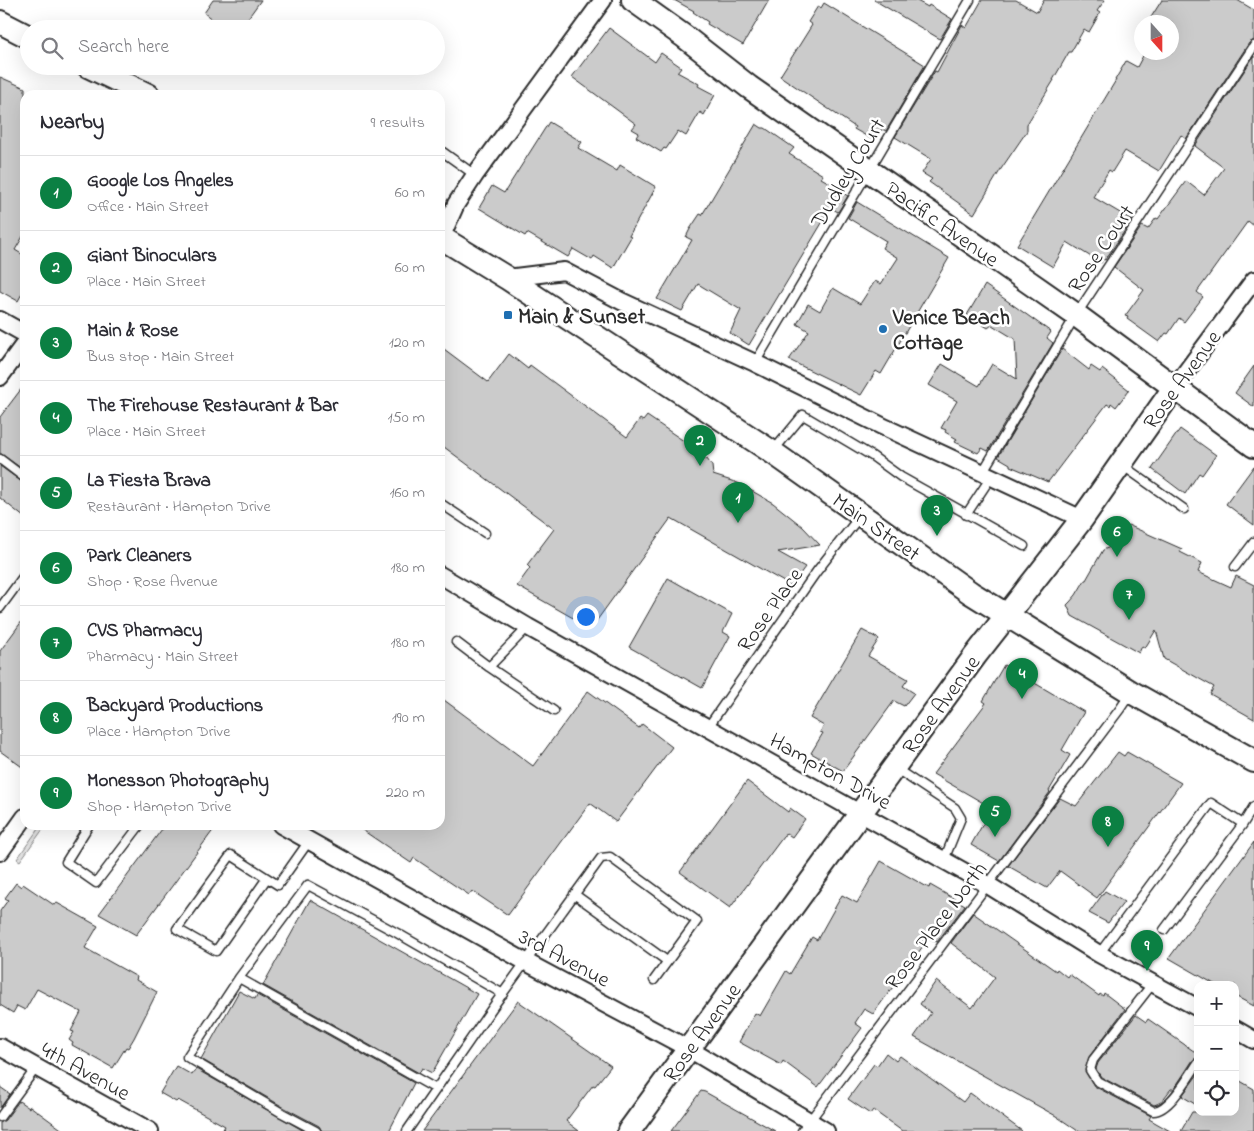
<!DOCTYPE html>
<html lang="en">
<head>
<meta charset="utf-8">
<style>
	:root { --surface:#fff; --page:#f7f7f7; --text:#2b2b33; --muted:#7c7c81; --line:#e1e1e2; --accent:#0b8043 }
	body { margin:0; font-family:"Indie Flower",sans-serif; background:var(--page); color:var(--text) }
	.controls { position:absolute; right:15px; bottom:15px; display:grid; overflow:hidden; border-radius:10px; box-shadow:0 5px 20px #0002 }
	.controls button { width:45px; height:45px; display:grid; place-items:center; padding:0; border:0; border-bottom:1px solid var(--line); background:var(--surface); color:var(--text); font:25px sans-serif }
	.compass { position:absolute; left:1134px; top:15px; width:45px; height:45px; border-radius:50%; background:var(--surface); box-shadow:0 5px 20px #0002; rotate:159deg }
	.you { position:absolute; left:585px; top:616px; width:18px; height:18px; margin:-12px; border:4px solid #fff; border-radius:50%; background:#1a73e8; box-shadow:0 0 0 8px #1a73e833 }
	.badge { display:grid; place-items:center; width:32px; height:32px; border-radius:50%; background:var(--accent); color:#fff; font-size:16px; font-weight:700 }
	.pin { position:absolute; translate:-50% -41px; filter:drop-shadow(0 1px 2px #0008) }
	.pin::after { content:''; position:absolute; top:26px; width:18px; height:15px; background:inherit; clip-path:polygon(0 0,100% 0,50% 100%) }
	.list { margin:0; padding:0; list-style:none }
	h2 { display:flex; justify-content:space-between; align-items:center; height:65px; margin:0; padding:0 20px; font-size:21px }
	h2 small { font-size:16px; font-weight:400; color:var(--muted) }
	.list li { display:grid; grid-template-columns:32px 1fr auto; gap:15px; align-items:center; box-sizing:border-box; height:75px; padding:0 20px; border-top:1px solid var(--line) }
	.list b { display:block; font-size:19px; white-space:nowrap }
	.list p { margin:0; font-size:16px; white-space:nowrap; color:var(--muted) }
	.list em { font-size:16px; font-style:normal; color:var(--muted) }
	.icon { flex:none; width:28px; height:28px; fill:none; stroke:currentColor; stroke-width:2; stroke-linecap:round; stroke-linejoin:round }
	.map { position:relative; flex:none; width:1254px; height:1131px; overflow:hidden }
	.search { position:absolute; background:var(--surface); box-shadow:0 5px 20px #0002; left:20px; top:20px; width:425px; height:55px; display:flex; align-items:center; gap:12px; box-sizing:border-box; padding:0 18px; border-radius:28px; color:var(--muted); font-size:19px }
	.panel { position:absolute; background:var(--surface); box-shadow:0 5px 20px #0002; left:20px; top:90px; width:425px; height:740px; border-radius:15px }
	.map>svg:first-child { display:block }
</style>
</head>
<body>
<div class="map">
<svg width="1254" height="1131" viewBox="0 0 1254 1131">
	<rect width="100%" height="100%" fill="#fff"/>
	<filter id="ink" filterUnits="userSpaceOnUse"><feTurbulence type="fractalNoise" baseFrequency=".02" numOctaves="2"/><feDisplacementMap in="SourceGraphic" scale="10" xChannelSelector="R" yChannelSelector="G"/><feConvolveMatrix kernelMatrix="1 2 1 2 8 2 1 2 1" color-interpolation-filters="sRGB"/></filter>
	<g filter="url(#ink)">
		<!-- park -->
		<path fill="#e0e0e0" stroke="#868686" d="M41,825H46L20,861L17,859Z"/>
		<!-- building -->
		<path fill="#cbcbcb" stroke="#2b2b2b" d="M213,0H261L240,29H225L204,13Z
			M674,0H769L743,45L707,24L708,22L693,12L694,11Z
			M874,0H915L928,7L929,5L952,19L940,39Z
			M982,0H1016L1037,12L1044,0H1105L1097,11L1100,13L1089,32L1084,29L1071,52H1069L1053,80H1054L1027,124V131L1001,169L974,214L929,182L932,179L922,173L931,159L895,137L935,71L937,72L962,25L966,28Z
			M1162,0H1237L1254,10V40L1249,43L1186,139L1181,135L1159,171L1125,151L1112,172L1109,170L1093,197L1132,220L1105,260L1103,259L1101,263L1067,242L1053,267L1017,245L1116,80H1115L1126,61L1137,67L1145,52H1172V22H1148Z
			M824,3L925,65L886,131L882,129L875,141L854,129L855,127L780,76L812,25L808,22L818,6L821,8Z
			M609,28L655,62L661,53L681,67L677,72L699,84L698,86L715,95L704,115L700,112L686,136L678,131L666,149L664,148L661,152L636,137L639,133L632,129L636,124L572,77Z
			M1254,56V226L1248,221L1197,292L1203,297L1184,322L1179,318L1168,334L1166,333L1159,342L1127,319L1128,317L1125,316L1144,290L1114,267L1142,226L1148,229L1156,218L1158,219L1186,181L1204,195L1224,168L1195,146Z
			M0,77L25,88V233L15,250L25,256V288L18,301L0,291Z
			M549,122L582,142L578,148L617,171L620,165L656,187L629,236L631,237L613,268L594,256L592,260L573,249L568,257L527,233L525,236L479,208L492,186L504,193Z
			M756,124L762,128H765L794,148L789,154L823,175L821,178L842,190L841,192L848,196L838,212L831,208L749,345L730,333L741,310L698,284L682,311L657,299L692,240L686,237L690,229L700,214L702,215Z
			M857,202L949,258L881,374L876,371L861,395L789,360L809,331L797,324L808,304L820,311L833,288L860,304L875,281L881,284L898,258L882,248L886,241L848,218Z
			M985,285L1051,332L1047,338L1053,343L988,451L982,448L978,453L955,442L957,439L945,432L946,430L941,428L957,401L929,385L942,364L979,386L992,364L1017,379L1015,339L992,325L988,328L967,315Z
			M440,346L488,382L509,354L528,369L530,365L627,437L640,419L643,421L647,416L700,452L703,459H707L712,466L713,475L738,483L773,503L803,527L820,545L778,552L805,567L791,586L671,518L595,623L579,611L573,618L517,586L530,568L527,565L554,529L440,444Z
			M1062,349L1089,370L1091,366L1100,372L1102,369L1129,390L1116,407L1111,403L1110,406L1107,404L1048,482L1010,466V464L998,457Z
			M1254,366V407L1235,393Z
			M25,384V471L0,453V417Z
			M1180,429L1216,455L1202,475L1199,473L1185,494L1152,469Z
			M0,466L25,484V518L0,498Z
			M1254,466V525L1226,504Z
			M1128,525L1182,549L1180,552L1202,563L1198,572L1231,587L1236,576L1254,585V719L1210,694L1214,687L1164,659L1156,630L1145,648L1142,646L1139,653L1072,616L1067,605L1070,602L1076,595L1085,580H1086L1103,550L1112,546L1116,539H1117L1119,536L1121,537Z
			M668,578L732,614L723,632L730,636L702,688L629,647Z
			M25,617V769L0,751V651Z
			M862,630L879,639L868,656L908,679L903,686L914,693L904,706L894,701L843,771L811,753L823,733L820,732L824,726L810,718Z
			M1004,665L1084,712L1062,750L1070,755L1049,791L1050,792L999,861L971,845L992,808L933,774L986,703L983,701Z
			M588,691L639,728L642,724L672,747L616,822L590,803L508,915L472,891L469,895L414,858L411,863L355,825H440V697L533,766Z
			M1118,752L1124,756L1127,752L1181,783L1097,898L1060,871L1047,888L1008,866L1060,798L1076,806Z
			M747,781L788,812L790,808L805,819L792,837L786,833L730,908L680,872Z
			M165,825H217L136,935L99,914Z
			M1254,842V1006L1235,996V985H1216L1169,958Z
			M881,861L929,888L930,885L965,905L937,942L929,938L873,1014L864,1009L855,1023L862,1028L818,1087L783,1061L781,1065L739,1042L755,1013L760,1016L786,971L790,974L812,937L817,940L842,895L857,903Z
			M16,883L21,887L23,884L54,905L57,903L98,926L85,948L137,977L136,980L157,992L134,1038L128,1048L126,1047L113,1068L72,1045L73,1043L69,1040L74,1032L71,1031L81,1012L37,989L25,1010L17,1006L13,1013L0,1005V911L8,900L5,898Z
			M1105,891L1124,902L1108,923L1089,913Z
			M310,900L477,994L432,1073L422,1068L419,1073L263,985Z
			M973,913L1056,971L1057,969L1067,977L1069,974L1099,996L1100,994L1103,996L1104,993L1125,1009L1089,1057L1085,1071L1094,1086L1151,1116L1149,1119L1170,1131H1078L1056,1116L914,1037L931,1013L920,1004L936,981L972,1008L995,977L951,943Z
			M239,991L255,999L257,995L414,1083L389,1131H322L319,1126L285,1108L201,1059Z
			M518,1001L611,1066L595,1086L593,1085L566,1121L579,1131H422Z
			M1136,1015L1146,1022L1148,1019L1198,1054V1057L1193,1060L1174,1089H1171L1161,1102L1157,1104L1154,1105L1101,1077L1096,1069L1098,1063Z
			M886,1053L896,1061L900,1056L963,1102L970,1093L1022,1131H902L873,1110L870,1114L848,1099L874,1064L877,1066Z
			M176,1066L192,1075L196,1069L304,1131H222L225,1126L178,1100L176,1102L160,1093Z
			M1198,1074V1106L1182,1096Z
			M1235,1078L1254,1089V1131H1181L1192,1112H1235Z
			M0,1087L10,1094L0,1108Z
			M701,1091L705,1092L775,1131H671Z
			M19,1101L29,1108L30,1106L64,1131H0V1123L5,1120Z"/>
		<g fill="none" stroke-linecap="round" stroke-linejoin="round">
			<defs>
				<path id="lane" d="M440,150L475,175
					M755,363L970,0
					M774,450L803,415L872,456L901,477L1024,546
					M0,459L25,478
					M1122,465L1184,509
					M982,473L1076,315L1254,46
					M440,503L485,533
					M966,515L991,477
					M1235,567L1254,542
					M0,608L25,574
					M528,627L489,667L554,711
					M456,642L489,667
					M708,727L817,571L860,516
					M895,768L955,808L961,818L944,860
					M89,825L66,862L96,883L140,825
					M267,878L216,951L177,929L231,855L278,885L309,841
					M574,894L667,961
					M1164,930L1243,824
					M1099,954L1211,803L1243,824L1254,806
					M239,978L436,1089
					M1153,983L1093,1060L1090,1070L1097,1081L1153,1111C1169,1112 1189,1076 1198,1063
					M0,1117L36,1068
					M316,1131L282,1113L187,1057L239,978L308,885L397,933L503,994
					M407,1131L495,1004L601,858L610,857L697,921L654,980
					M802,1131L1120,709L1130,694"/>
				<path id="street" d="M440,240L456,204L475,175L603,0
					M507,278L564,271L621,301L755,363L882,426L1082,519
					M0,320L25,334
					M0,377L25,343
					M1174,388L1254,280
					M440,575L528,627L988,885L1099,954L1198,1008
					M281,825L526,962L689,1049L826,1131
					M0,852L25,817
					M1235,1029L1254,1040
					M0,1047L150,1131"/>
				<path id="secondary" d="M633,0L685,37L749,87L1076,315L1254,446
					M0,22L29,37
					M88,66L148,95
					M440,237L507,278L772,452L971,593L1131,692L1254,761
					M629,1131L975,656L1082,519L1174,388"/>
			</defs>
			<!-- lane casing -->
			<use href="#lane" stroke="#2b2b2b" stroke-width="11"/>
			<!-- street casing -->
			<use href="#street" stroke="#2b2b2b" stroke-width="20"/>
			<!-- secondary casing -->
			<use href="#secondary" stroke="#2b2b2b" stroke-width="26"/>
			<!-- lane -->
			<use href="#lane" stroke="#fff" stroke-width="8"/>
			<!-- street -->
			<use href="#street" stroke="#fff" stroke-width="16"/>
			<!-- secondary -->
			<use href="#secondary" stroke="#fff" stroke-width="22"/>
		</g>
	</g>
	<!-- markers -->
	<g fill="#1f6fb2" stroke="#fff" stroke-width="2">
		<rect x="503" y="310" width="10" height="10" rx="2.5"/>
		<circle cx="883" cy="329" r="5"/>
	</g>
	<g text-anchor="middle" stroke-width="5" stroke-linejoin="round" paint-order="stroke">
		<!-- street labels -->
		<g font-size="22" fill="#2b2b2b" stroke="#fff">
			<text transform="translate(847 172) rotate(-59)" y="8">Dudley Court</text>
			<text transform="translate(943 223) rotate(35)" y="8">Pacific Avenue</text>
			<text transform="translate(1100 248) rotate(-56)" y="8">Rose Court</text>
			<text transform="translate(1181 379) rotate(-54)" y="8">Rose Avenue</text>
			<text transform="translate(877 526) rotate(35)" y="8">Main Street</text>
			<text transform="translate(769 609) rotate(-55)" y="8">Rose Place</text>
			<text transform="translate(940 704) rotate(-54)" y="8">Rose Avenue</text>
			<text transform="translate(831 770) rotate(29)" y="8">Hampton Drive</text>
			<text transform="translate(935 925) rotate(-53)" y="8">Rose Place North</text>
			<text transform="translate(565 957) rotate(28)" y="8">3rd Avenue</text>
			<text transform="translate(701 1032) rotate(-54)" y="8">Rose Avenue</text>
			<text transform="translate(86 1070) rotate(29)" y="8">4th Avenue</text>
		</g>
		<!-- poi labels -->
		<g font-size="22" font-weight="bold" fill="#2b2b2b" stroke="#fff" text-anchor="start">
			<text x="518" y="323">Main &amp; Sunset</text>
			<text x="893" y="324">Venice Beach<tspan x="893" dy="25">Cottage</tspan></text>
		</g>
	</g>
</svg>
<div class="controls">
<button>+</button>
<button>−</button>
<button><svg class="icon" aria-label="locate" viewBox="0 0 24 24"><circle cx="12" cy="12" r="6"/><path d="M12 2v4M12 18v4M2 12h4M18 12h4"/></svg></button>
</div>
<svg class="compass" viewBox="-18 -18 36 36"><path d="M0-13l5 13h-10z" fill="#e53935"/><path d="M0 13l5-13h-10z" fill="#7c7c81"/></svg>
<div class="you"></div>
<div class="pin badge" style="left:738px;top:523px">1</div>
<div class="pin badge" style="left:700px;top:466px">2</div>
<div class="pin badge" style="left:937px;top:536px">3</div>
<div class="pin badge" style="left:1022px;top:699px">4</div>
<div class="pin badge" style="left:995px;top:837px">5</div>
<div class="pin badge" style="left:1117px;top:557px">6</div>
<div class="pin badge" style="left:1129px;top:620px">7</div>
<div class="pin badge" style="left:1108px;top:847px">8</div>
<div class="pin badge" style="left:1147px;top:971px">9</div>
<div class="search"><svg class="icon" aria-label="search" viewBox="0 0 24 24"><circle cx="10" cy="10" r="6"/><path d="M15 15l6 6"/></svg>Search here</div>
<section class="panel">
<h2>Nearby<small>9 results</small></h2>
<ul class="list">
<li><span class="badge">1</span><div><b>Google Los Angeles</b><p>Office · Main Street</p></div><em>60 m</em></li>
<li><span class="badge">2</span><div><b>Giant Binoculars</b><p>Place · Main Street</p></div><em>60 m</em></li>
<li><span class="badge">3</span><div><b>Main &amp; Rose</b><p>Bus stop · Main Street</p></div><em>120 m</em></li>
<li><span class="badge">4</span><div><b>The Firehouse Restaurant &amp; Bar</b><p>Place · Main Street</p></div><em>150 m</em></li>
<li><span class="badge">5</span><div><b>La Fiesta Brava</b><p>Restaurant · Hampton Drive</p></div><em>160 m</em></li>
<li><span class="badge">6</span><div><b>Park Cleaners</b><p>Shop · Rose Avenue</p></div><em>180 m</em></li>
<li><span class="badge">7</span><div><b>CVS Pharmacy</b><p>Pharmacy · Main Street</p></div><em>180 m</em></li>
<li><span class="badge">8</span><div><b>Backyard Productions</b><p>Place · Hampton Drive</p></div><em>190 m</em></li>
<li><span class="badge">9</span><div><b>Monesson Photography</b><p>Shop · Hampton Drive</p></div><em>220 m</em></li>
</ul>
</section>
</div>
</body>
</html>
